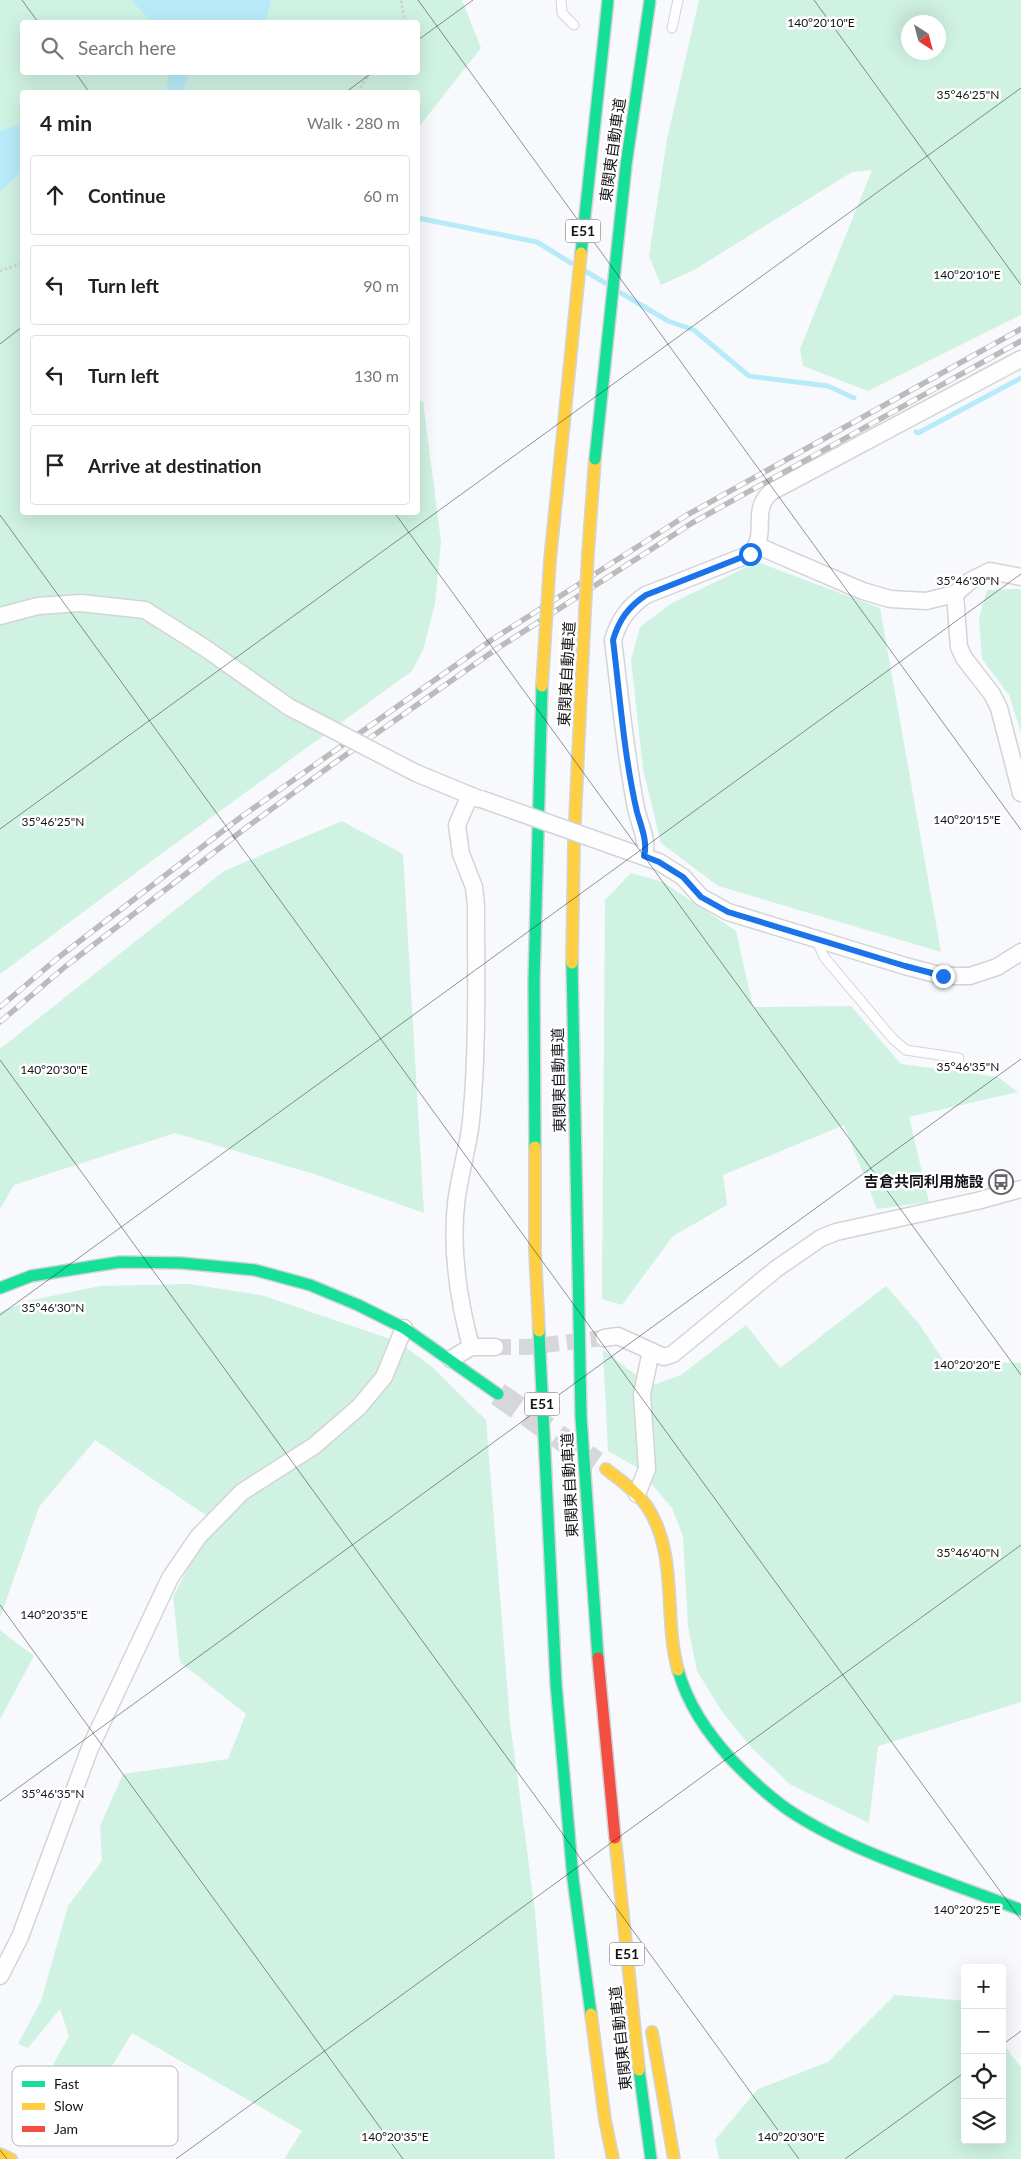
<!DOCTYPE html>
<html lang="en">
<head>
<meta charset="utf-8">
<style>
	:root { --surface:#fff; --page:#f6f6f6; --text:#222; --muted:#767676; --line:#e0e0e0 }
	body { margin:0; font-family:Lato,"Noto Sans JP",sans-serif; background:var(--page); color:var(--text) }
	.controls { position:absolute; right:15px; bottom:15px; display:grid; overflow:hidden; border-radius:5px; box-shadow:0 5px 20px #0002 }
	.controls button { width:45px; height:45px; display:grid; place-items:center; padding:0; border:0; border-bottom:1px solid var(--line); background:var(--surface); color:var(--text); font:25px sans-serif }
	.compass { position:absolute; left:901px; top:15px; width:45px; height:45px; border-radius:50%; background:var(--surface); box-shadow:0 5px 20px #0002; rotate:144deg }
	.stop { position:absolute; width:15px; height:15px; margin:-11px; border:4px solid #1a73e8; border-radius:50%; background:#fff }
	.stop.end { background:#1a73e8; border-color:#fff; box-shadow:0 1px 5px #0008 }
	.list { margin:0; padding:0; list-style:none }
	h2 { display:flex; justify-content:space-between; align-items:center; height:65px; margin:0; padding:0 20px; font-size:21px }
	h2 small { font-size:16px; font-weight:400; color:var(--muted) }
	.list li { display:grid; grid-template-columns:32px 1fr auto; gap:15px; align-items:center; box-sizing:border-box; height:80px; margin:0 10px 10px; padding:0 10px; border:1px solid var(--line); border-radius:5px }
	.list b { display:block; font-size:19px; white-space:nowrap }
	.list em { font-size:16px; font-style:normal; color:var(--muted) }
	.icon { flex:none; width:28px; height:28px; fill:none; stroke:currentColor; stroke-width:2; stroke-linecap:round; stroke-linejoin:round }
	.map { position:relative; flex:none; width:1021px; height:2159px; overflow:hidden }
	.search { position:absolute; background:var(--surface); box-shadow:0 5px 20px #0002; left:20px; top:20px; width:400px; height:55px; display:flex; align-items:center; gap:12px; box-sizing:border-box; padding:0 18px; border-radius:5px; color:var(--muted); font-size:19px }
	.panel { position:absolute; background:var(--surface); box-shadow:0 5px 20px #0002; left:20px; top:90px; width:400px; height:425px; border-radius:5px }
	.map>svg:first-child { display:block }
</style>
</head>
<body>
<div class="map">
<svg width="1021" height="2159" viewBox="0 0 1021 2159">
	<rect width="100%" height="100%" fill="#f8f9fd"/>
	<!-- green -->
	<path fill="#cff2e2" fill-rule="evenodd" d="M0,0H462L481,48L418,128V92H22V512H418V402L423,401L441,542L435,604L423,650L412,671L153,860L0,974ZM22,22H418V72H22Z
		M699,0H1021V315L868,391L803,366L800,349L872,170L852,172L694,270L661,285L649,256L667,139ZM908,22H938V52H908Z
		M757,562L880,608L941,952L718,886L661,843L643,769L631,660L640,627L672,603Z
		M1019,589L1021,591V732L1009,695L982,659L979,618L987,590Z
		M342,821L403,854L424,1213L314,1174L175,1133L14,1185L0,1209V1049L224,871Z
		M631,873L663,882L736,931L753,1007L851,1006L901,1064L998,1077L1018,1092L909,1117L929,1202L877,1209L844,1125L723,1175L727,1205L673,1236L622,1305L602,1299L605,900Z
		M189,1284L261,1295L399,1342L432,1367L486,1420L510,1722L535,1911L555,2159H284L302,2131L132,2033L98,2089L53,2065L69,2036L60,2009L28,2048L18,2044L41,2001L68,1906L102,1861L100,1826L123,1774L228,1759L246,1714L180,1662L173,1597L213,1520L95,1440L39,1507L0,1618V1312L32,1300L100,1286Z
		M886,1286L919,1324L944,1361L1021,1363V1702L878,1746L869,1823L791,1785L751,1747L723,1713L697,1671L688,1627L683,1536L672,1508L638,1468L608,1451L603,1350L650,1386L681,1375L746,1325L780,1368Z
		M0,1630L34,1656L0,1719Z
		M895,1995L965,2001V2140H1002V2043L1021,2067V2159H719L715,2140L758,2089L828,2062Z"/>
	<!-- water -->
	<path fill="#b8ebf9" d="M131,0H271L266,22H152Z
		M169,73H189L183,92H166Z
		M22,123V171L0,192V131Z"/>
	<g fill="none" stroke-linecap="round" stroke-linejoin="round">
		<!-- stream -->
		<path stroke="#b8ebf9" stroke-width="5" d="M418,218L537,242L571,263
			M587,272L605,283
			M621,293L668,321L694,330L749,376L828,386L854,398
			M916,432L918,433L1021,378"/>
		<!-- street-tunnel -->
		<path stroke="#d6d7da" stroke-width="16" stroke-dasharray="16 8" stroke-linecap="butt" d="M495,1347H527L604,1338"/>
		<!-- secondary-tunnel -->
		<path stroke="#d6d7da" stroke-width="24" stroke-dasharray="24 12" stroke-linecap="butt" d="M498,1394L596,1463"/>
		<defs>
			<path id="lane" d="M561,0L562,13L574,25
				M672,28L678,0
				M816,939L824,957L893,1039L906,1050L959,1058"/>
			<path id="street" d="M758,546L863,591L890,599L926,601L955,594L970,581L990,571L1021,577
				M955,594L959,647L964,658L992,694L999,708L1021,793
				M0,616L38,606L81,603L145,610L205,648L289,707
				M416,773L479,799
				M470,795L457,825L461,854L474,887L476,905C476,977 478,1049 471,1121C468,1149 459,1176 456,1204C451,1251 459,1302 471,1347
				M636,854L659,862L683,877L701,897L728,912L905,966L943,976H970L997,967L1021,952
				M644,856C649,841 639,823 636,808C625,752 620,696 613,640C619,620 628,607 646,595L750,554C770,534 749,512 771,492L1021,359
				M604,1338L618,1336L664,1357L673,1354L776,1269L821,1238L836,1232L977,1201L1021,1189
				M451,1359L471,1347H495
				M637,1494L647,1469L642,1394L651,1351
				M0,1976L20,1937L90,1748L170,1578L198,1537L242,1492L314,1446L359,1407L384,1377L404,1328"/>
			<path id="fast" d="M572,963L581,1417L598,1658
				M535,1147L534,981L542,686
				M0,1288L31,1276L120,1262L181,1263L255,1270L310,1285L358,1305L404,1328L498,1394
				M539,1331L556,1684L573,1879L591,2014
				M678,1670C688,1705 707,1732 730,1758C748,1777 766,1794 787,1809C853,1854 946,1880 1021,1910
				M639,2070L651,2159"/>
			<path id="slow" d="M588,553L595,459
				M550,560L560,462
				M572,963L574,842L581,691
				M535,1147V1251L539,1331
				M606,1469C620,1480 635,1490 646,1505C679,1553 663,1617 678,1670
				M615,1838L639,2070
				M591,2014L605,2120L613,2159
				M652,2032L674,2159
				M0,2154L11,2159"/>
			<path id="jam" d="M598,1658L615,1838"/>
		</defs>
		<!-- lane casing -->
		<use href="#lane" stroke="#d3d4d8" stroke-width="11"/>
		<!-- street casing -->
		<use href="#street" stroke="#d3d4d8" stroke-width="19"/>
		<!-- fast casing -->
		<use href="#fast" stroke="#d3d4d8" stroke-width="14"/>
		<!-- slow casing -->
		<use href="#slow" stroke="#d3d4d8" stroke-width="14"/>
		<!-- jam casing -->
		<use href="#jam" stroke="#d3d4d8" stroke-width="14"/>
		<!-- path -->
		<path stroke="#d3d3d3" stroke-width="3" stroke-dasharray="2.5 2.5" stroke-linecap="butt" d="M401,22L404,17L401,0
			M358,92L370,72
			M0,271L22,263"/>
		<!-- lane -->
		<use href="#lane" stroke="#fefeff" stroke-width="9"/>
		<!-- street -->
		<use href="#street" stroke="#fefeff" stroke-width="16"/>
		<!-- fast -->
		<use href="#fast" stroke="#16e098" stroke-width="11"/>
		<!-- slow -->
		<use href="#slow" stroke="#ffcf43" stroke-width="11"/>
		<!-- jam -->
		<use href="#jam" stroke="#f24e42" stroke-width="11"/>
		<defs>
			<path id="rail" d="M0,1007L59,957L241,817L490,641L687,515L1021,329
				M0,1022L66,966L247,827L333,764L495,650L692,523L1021,341"/>
		</defs>
		<!-- rail casing -->
		<use href="#rail" stroke="#bbbbbc" stroke-width="5.5"/>
		<!-- rail -->
		<use href="#rail" stroke="#fff" stroke-width="4" stroke-dasharray="11" stroke-linecap="butt"/>
		<defs>
			<path id="street-bridge" d="M289,707L416,773
				M481,799L636,854"/>
			<path id="fast-bridge" d="M581,253L608,0
				M595,459L626,165L650,0"/>
			<path id="slow-bridge" d="M560,462L581,253
				M542,686L550,560
				M581,691L588,553"/>
		</defs>
		<!-- street-bridge casing -->
		<use href="#street-bridge" stroke="#d3d4d8" stroke-width="19" stroke-linecap="butt"/>
		<!-- fast-bridge casing -->
		<use href="#fast-bridge" stroke="#d3d4d8" stroke-width="14" stroke-linecap="butt"/>
		<!-- slow-bridge casing -->
		<use href="#slow-bridge" stroke="#d3d4d8" stroke-width="14" stroke-linecap="butt"/>
		<!-- street-bridge -->
		<use href="#street-bridge" stroke="#fefeff" stroke-width="16"/>
		<!-- fast-bridge -->
		<use href="#fast-bridge" stroke="#16e098" stroke-width="11"/>
		<!-- slow-bridge -->
		<use href="#slow-bridge" stroke="#ffcf43" stroke-width="11"/>
	</g>
	<g fill="none" stroke-linecap="round" stroke-linejoin="round">
		<!-- route -->
		<path stroke="#1a73e8" stroke-width="6" d="M750,554L646,595C628,607 619,620 613,640C620,697 624,756 637,812C641,826 648,842 644,856L659,862L683,877L701,897L728,912L905,966L943,976"/>
	</g>
	<!-- ticks -->
	<path fill="none" stroke="#131417" stroke-width="1" stroke-opacity="0.45" d="M22,0L38,22M418,0L1021,830M814,0L1021,285M418,40L473,0M75,72L89,92M346,92L373,72M0,344L22,327M394,512L1021,1375M0,515L1021,1920M0,829L1021,88M0,1060L799,2159M0,1315L1021,574M0,1605L403,2159M0,1801L1021,1059M1002,2045L1021,2031M0,2150L7,2159M176,2159L1021,1545M845,2159L965,2072"/>
	<!-- icons -->
	<defs>
		<symbol id="bus-ring" viewBox="-11 -11 22 22"><circle r="9.5" fill="#fff" stroke="#636468" stroke-width="1.5"/><path d="M-5-6H5V4H4V6H2V4H-2V6H-4V4H-5ZM-3.5-4V0h7V-4ZM-3.5 1.2v1.5H-2V1.2ZM2 1.2v1.5H3.5V1.2Z" fill="#636468"/></symbol>
	</defs>
	<g fill-rule="evenodd">
		<use href="#bus-ring" x="987" y="1168" width="28" height="28"/>
	</g>
	<g text-anchor="middle" stroke-width="5" stroke-linejoin="round" paint-order="stroke">
		<!-- shield labels -->
		<g fill="#fff" stroke="#5a5a5d" stroke-width="1">
			<rect x="565.5" y="219.5" width="35" height="23" rx="4"/>
			<rect x="524.5" y="1392.5" width="35" height="23" rx="4"/>
			<rect x="609.5" y="1942.5" width="35" height="23" rx="4"/>
		</g>
		<g font-size="14" font-weight="bold" fill="#131417">
			<text x="583" y="236">E51</text>
			<text x="542" y="1409">E51</text>
			<text x="627" y="1959">E51</text>
		</g>
		<!-- street labels -->
		<g font-size="15" fill="#131417" stroke="#fff">
			<text transform="translate(613 150) rotate(-82)" y="5">東関東自動車道</text>
			<text transform="translate(567 674) rotate(-87)" y="5">東関東自動車道</text>
			<text transform="translate(559 1080) rotate(-91)" y="5">東関東自動車道</text>
			<text transform="translate(570 1485) rotate(-93)" y="5">東関東自動車道</text>
			<text transform="translate(621 2038) rotate(-96)" y="5">東関東自動車道</text>
		</g>
		<!-- poi labels -->
		<g font-size="15" font-weight="bold" fill="#131417" stroke="#fff" text-anchor="end">
			<text x="984" y="1187">吉倉共同利用施設</text>
		</g>
	</g>
	<!-- legend -->
	<rect x="12" y="2066" width="166" height="80" rx="8" fill="#fff" stroke="#b8b8b9" stroke-width="1"/>
	<rect x="22" y="2081" width="23" height="6" fill="#16e098"/>
	<rect x="22" y="2103" width="23" height="7" fill="#ffcf43"/>
	<rect x="22" y="2126" width="23" height="6" fill="#f24e42"/>
	<g font-size="14" fill="#131417">
		<text x="54" y="2089">Fast</text>
		<text x="54" y="2111">Slow</text>
		<text x="54" y="2134">Jam</text>
	</g>
	<g font-size="12" text-anchor="middle" fill="#131417" stroke="#fff" stroke-width="5" stroke-linejoin="round" paint-order="stroke">
		<text x="821" y="27">140°20'10"E</text>
		<text x="968" y="99">35°46'25"N</text>
		<text x="967" y="279">140°20'10"E</text>
		<text x="968" y="585">35°46'30"N</text>
		<text x="967" y="824">140°20'15"E</text>
		<text x="53" y="826">35°46'25"N</text>
		<text x="968" y="1071">35°46'35"N</text>
		<text x="54" y="1074">140°20'30"E</text>
		<text x="53" y="1312">35°46'30"N</text>
		<text x="967" y="1369">140°20'20"E</text>
		<text x="968" y="1557">35°46'40"N</text>
		<text x="54" y="1619">140°20'35"E</text>
		<text x="53" y="1798">35°46'35"N</text>
		<text x="967" y="1914">140°20'25"E</text>
		<text x="395" y="2141">140°20'35"E</text>
		<text x="791" y="2141">140°20'30"E</text>
	</g>
</svg>
<div class="controls">
<button>+</button>
<button>−</button>
<button><svg class="icon" aria-label="locate" viewBox="0 0 24 24"><circle cx="12" cy="12" r="6"/><path d="M12 2v4M12 18v4M2 12h4M18 12h4"/></svg></button>
<button><svg class="icon" aria-label="layers" viewBox="0 0 24 24"><path d="M12 4l9 5-9 5-9-5zM3 14l9 5 9-5"/></svg></button>
</div>
<svg class="compass" viewBox="-18 -18 36 36"><path d="M0-13l5 13h-10z" fill="#e53935"/><path d="M0 13l5-13h-10z" fill="#767676"/></svg>
<div class="stop" style="left:750px;top:554px"></div>
<div class="stop end" style="left:943px;top:976px"></div>
<div class="search"><svg class="icon" aria-label="search" viewBox="0 0 24 24"><circle cx="10" cy="10" r="6"/><path d="M15 15l6 6"/></svg>Search here</div>
<section class="panel">
<h2>4 min<small>Walk · 280 m</small></h2>
<ul class="list">
<li><svg class="icon" aria-label="ahead" viewBox="0 0 24 24"><path d="M12 20V5M6 11l6-6 6 6"/></svg><div><b>Continue</b></div><em>60 m</em></li>
<li><svg class="icon" aria-label="left" viewBox="0 0 24 24"><path d="M17 20v-9H6M10 6l-5 5 5 5"/></svg><div><b>Turn left</b></div><em>90 m</em></li>
<li><svg class="icon" aria-label="left" viewBox="0 0 24 24"><path d="M17 20v-9H6M10 6l-5 5 5 5"/></svg><div><b>Turn left</b></div><em>130 m</em></li>
<li><svg class="icon" aria-label="arrive" viewBox="0 0 24 24"><path d="M6 21V4h12l-3 4 3 4H6"/></svg><div><b>Arrive at destination</b></div></li>
</ul>
</section>
</div>
</body>
</html>
